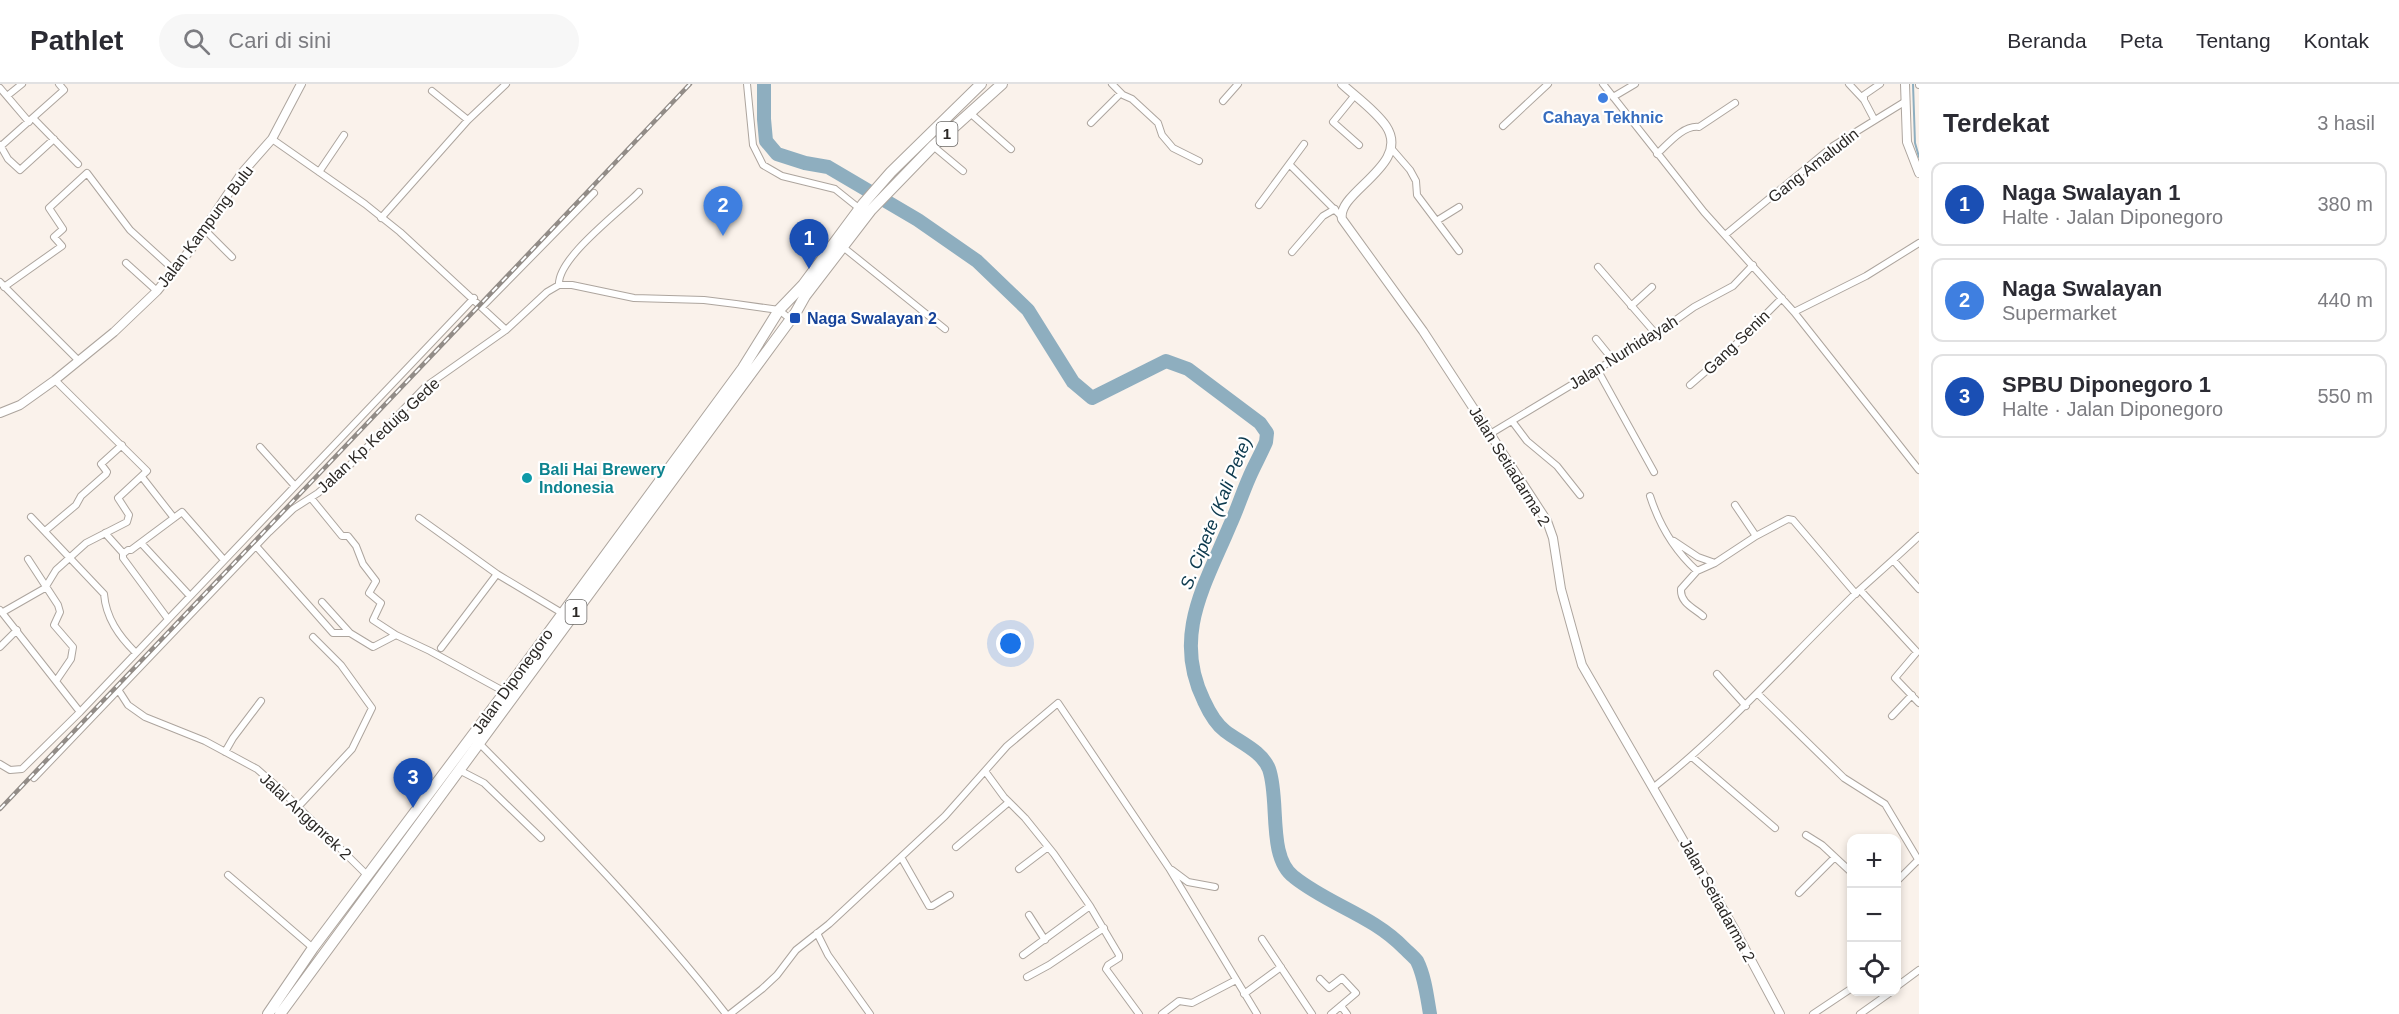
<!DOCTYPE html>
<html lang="id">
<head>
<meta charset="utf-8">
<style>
	:root { --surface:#fff; --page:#f7f7f7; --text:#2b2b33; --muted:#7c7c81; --line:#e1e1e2; --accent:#1a73e8 }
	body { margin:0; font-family:Helvetica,sans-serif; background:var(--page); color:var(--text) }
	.controls { position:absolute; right:18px; bottom:18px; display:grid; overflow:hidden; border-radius:12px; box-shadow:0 3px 9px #0003 }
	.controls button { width:54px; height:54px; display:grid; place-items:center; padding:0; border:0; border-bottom:2px solid var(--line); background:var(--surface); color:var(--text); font:30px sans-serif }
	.you { position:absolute; left:1011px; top:560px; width:21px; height:21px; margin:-15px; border:4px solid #fff; border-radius:50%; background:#1a73e8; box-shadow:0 0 0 9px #1a73e833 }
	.badge { display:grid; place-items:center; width:39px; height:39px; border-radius:50%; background:var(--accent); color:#fff; font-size:20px; font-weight:700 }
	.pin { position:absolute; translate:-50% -50px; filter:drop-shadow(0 2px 3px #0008) }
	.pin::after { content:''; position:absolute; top:32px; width:21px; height:18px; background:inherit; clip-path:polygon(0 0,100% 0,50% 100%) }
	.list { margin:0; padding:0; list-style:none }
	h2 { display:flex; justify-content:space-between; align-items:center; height:78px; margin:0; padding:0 24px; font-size:26px }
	h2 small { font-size:20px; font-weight:400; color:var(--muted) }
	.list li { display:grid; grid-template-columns:39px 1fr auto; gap:18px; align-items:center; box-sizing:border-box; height:84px; margin:0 12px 12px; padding:0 12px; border:2px solid var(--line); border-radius:12px }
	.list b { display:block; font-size:22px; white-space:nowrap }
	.list p { margin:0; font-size:20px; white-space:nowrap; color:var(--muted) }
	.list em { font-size:20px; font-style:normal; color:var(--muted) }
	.icon { flex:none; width:33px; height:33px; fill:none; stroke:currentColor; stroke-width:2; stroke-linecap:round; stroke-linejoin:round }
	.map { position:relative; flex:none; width:1919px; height:930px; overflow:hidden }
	header { display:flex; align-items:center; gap:36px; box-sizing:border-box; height:84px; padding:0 30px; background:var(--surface); border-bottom:2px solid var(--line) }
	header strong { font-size:28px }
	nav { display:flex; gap:33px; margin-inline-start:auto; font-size:21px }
	.search { width:420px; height:54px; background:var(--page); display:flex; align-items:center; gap:15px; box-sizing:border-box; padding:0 21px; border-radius:33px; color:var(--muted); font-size:22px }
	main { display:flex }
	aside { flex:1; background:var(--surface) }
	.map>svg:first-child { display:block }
</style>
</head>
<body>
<header>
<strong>Pathlet</strong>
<div class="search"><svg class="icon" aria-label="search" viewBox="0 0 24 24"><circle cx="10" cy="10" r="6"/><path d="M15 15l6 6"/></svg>Cari di sini</div>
<nav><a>Beranda</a><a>Peta</a><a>Tentang</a><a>Kontak</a></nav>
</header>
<main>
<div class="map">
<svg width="1919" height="930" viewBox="0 0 1919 930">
	<rect width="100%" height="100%" fill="#faf2eb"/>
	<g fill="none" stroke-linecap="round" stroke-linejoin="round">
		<!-- stream -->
		<path stroke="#8eaebf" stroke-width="2" d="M1913,0L1915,59L1919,73"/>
		<!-- river -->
		<path stroke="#8eaebf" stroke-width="14" d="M764,0V35L766,57L777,70L805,79L828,83L918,136L977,177L1028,226L1073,298L1092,314L1166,277L1188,285L1260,339L1267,349L1266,358C1261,370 1254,382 1249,394C1242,410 1237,426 1230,441C1205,501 1172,552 1204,617C1209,628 1216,640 1225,647C1239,658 1262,667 1269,685C1280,716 1267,773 1294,793C1329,821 1372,831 1404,864C1408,868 1414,873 1417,877C1425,893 1427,913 1430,930"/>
		<defs>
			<path id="street" d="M747,0L753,61L763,81L782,92L835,105L860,125
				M1112,0L1123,11L1132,15L1158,39L1162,51L1173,64L1199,77
				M1603,0L1704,128L1794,228L1919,386
				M1849,0L1864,16L1874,35
				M1919,0V1
				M0,4L29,38
				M432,7L468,36
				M1355,11L1333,38L1359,61
				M7,12L22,0
				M1613,13L1635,0
				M1864,16V11L1880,0
				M1223,17L1238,0
				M970,29L1011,65
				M33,34L78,80
				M1091,39L1121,9
				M1503,42L1548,0
				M272,55L365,120L400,148L506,246
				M0,61L8,75L20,86L54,55
				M1,62L64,6L59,0
				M933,62L963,87
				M1391,64L1410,86L1416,97L1417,111L1459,167
				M1657,70C1668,60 1683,41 1699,43L1735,19
				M1290,81L1340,131
				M319,88L344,51
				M1259,121L1304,60
				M381,134L468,36L506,0
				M1438,136L1459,123
				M205,146L232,173
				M1725,151L1833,62L1906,17
				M843,163L945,245
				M1292,168L1323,132L1335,125
				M126,179L157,207
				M1598,183L1656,250
				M0,198L78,276
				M559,201C557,174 621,127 639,108
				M4,203L62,162L54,153L63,145L49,124L87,89L130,146L174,186
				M1631,222L1652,203
				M482,223L594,109
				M1794,228L1866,192L1919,159
				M1596,255L1613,276
				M1597,285L1654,388
				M1690,301L1727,269L1782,214
				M1512,337L1527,357L1557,382L1580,411
				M1490,350L1656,250L1694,223L1733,202L1753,181
				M260,363L295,402
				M142,393L174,434
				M1650,412C1659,440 1675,467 1697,487L1715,479L1756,452L1788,435L1793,436L1856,510
				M311,414L342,452H348L356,462L363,480L376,497L369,509L381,519L373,536L396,551
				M1735,421L1756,452
				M31,433L104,510C106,534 119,552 135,568
				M419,434L497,490
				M45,447L76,421L81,412L106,390L107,388L101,380L122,361
				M105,449L123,469V474L168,535
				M1674,457L1698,473L1715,479
				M142,460L190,512
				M256,462L333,549H350L373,563L396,551L430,567L505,608
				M123,470L128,466H131L182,428L224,476
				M28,475L58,521L60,528L54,541L73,563L71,575L56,597
				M1893,476L1919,505
				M1697,487L1681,505C1680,519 1694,524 1703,532
				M1860,506L1917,568L1895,594L1919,619
				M322,518L350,549
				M0,526L80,628
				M3,528L45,504L56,486L86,459L127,438L129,431L118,414L147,387L55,296
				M0,563L17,546
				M441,564L497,490L562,529
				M1717,590L1746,622
				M119,607L128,621L145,633L205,657L257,685L281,706L367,791
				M1758,610L1844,694L1885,720L1919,777
				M1892,632L1912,611
				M479,659C565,746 650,833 726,930
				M225,668L233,654L261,617
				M1692,673L1775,744
				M0,680L10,686L22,685L80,628L474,214
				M459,686L484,699L541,754
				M985,687L1004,713L1025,734L1054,770L1090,822L1119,871V874L1108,881L1106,885L1139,930
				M34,694L269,448L293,425L318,409L348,383L425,303L506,246L547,208L559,201H572L634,214L704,216L736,220L779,226L790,235
				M1654,703C1728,645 1788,575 1855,510C1876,491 1898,472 1919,452
				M298,723L352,665L372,624L341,581L313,553
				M1806,751L1822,761L1852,789
				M956,763L1009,718
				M901,773L929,822H932L950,811
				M1019,785L1048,763
				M1172,786L1188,798L1215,803
				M228,791L313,864
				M1896,798L1918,776
				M1799,809L1835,773
				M1029,831L1045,856
				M817,849L828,871L870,930
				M1262,855L1312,930
				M1023,871L1090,822
				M1027,893L1049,881L1104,844
				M1320,895L1329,904L1342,894L1356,909L1331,930
				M1896,903L1919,886
				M1244,910L1281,883
				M1341,922L1347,930
				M730,930L762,905L777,891L796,866L829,840L945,732L1007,662L1058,619L1169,784L1257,930
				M1162,930L1179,917L1192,919L1236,896
				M1813,930L1852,904
				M1860,930L1891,908"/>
			<path id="secondary" d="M1342,0C1356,13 1375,26 1386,42C1412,81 1336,108 1342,135L1423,247L1547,437L1553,454L1561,505L1582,581L1735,846L1780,930
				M1905,0L1907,58L1919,89
				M0,329L20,321L55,296L114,248L157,207L191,165L242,89L272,55L301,0"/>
			<path id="highway" d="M268,930L313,864L505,608L743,284L779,226L803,201L863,120L891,88L981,0
				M280,930L796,228L805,212L871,126L933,62L1002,0"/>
		</defs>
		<!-- street casing -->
		<use href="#street" stroke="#ada59e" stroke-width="8"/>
		<!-- secondary casing -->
		<use href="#secondary" stroke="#ada59e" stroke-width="10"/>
		<!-- highway casing -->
		<use href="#highway" stroke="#ada59e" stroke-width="12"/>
		<!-- street -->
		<use href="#street" stroke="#fff" stroke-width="6"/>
		<!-- secondary -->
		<use href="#secondary" stroke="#fff" stroke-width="8"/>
		<!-- highway -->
		<use href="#highway" stroke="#fff" stroke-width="10"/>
		<defs>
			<path id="rail" d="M0,725L690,0"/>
		</defs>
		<!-- rail casing -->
		<use href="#rail" stroke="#928c87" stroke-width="4.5"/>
		<!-- rail -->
		<use href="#rail" stroke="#fff" stroke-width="2" stroke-dasharray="7" stroke-linecap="butt"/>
	</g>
	<!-- markers -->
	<circle fill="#3f7fe0" stroke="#fff" stroke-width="2" cx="1603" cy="14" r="6"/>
	<rect fill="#1a4fb4" stroke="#fff" stroke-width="2" x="789" y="228" width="12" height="12" rx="3"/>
	<circle fill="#0f9aa8" stroke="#fff" stroke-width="2" cx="527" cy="394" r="6"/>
	<g text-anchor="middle" stroke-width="4.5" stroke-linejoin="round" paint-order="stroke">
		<!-- shield labels -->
		<g fill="#fff" stroke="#6b6967" stroke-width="1.5">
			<rect x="936.5" y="38" width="21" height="24" rx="4.5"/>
			<rect x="565.5" y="516" width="21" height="24" rx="4.5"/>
		</g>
		<g font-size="15" font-weight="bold" fill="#2c2926">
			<text x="947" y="55">1</text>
			<text x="576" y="533">1</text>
		</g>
		<!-- shop labels -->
		<g font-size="16" font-weight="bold" fill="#366cbe" stroke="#fff">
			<text x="1603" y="39">Cahaya Tekhnic</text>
		</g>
		<!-- street labels -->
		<g font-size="16" fill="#2c2926" stroke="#fff">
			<text transform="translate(1813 81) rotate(-38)" y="6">Gang Amaludin</text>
			<text transform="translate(205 142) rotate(-53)" y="6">Jalan Kampung Bulu</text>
			<text transform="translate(1736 258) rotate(-44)" y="6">Gang Senin</text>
			<text transform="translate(1623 268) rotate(-32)" y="6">Jalan Nurhidayah</text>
			<text transform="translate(378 351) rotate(-43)" y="6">Jalan Kp Keduig Gede</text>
			<text transform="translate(1510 382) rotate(58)" y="6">Jalan Setiadarma 2</text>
			<text transform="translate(512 597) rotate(-54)" y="6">Jalan Diponegoro</text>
			<text transform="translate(306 732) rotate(43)" y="6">Jalal Anggnrek 2</text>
			<text transform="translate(1718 816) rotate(61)" y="6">Jalan Setiadarma 2</text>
		</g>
		<!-- transit labels -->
		<g font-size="16" font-weight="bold" fill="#164399" stroke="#fff" text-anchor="start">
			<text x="807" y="240">Naga Swalayan 2</text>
		</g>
		<!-- culture labels -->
		<g font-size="16" font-weight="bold" fill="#0d838f" stroke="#fff" text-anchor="start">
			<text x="539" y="391">Bali Hai Brewery<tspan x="539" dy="18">Indonesia</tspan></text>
		</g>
		<!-- water labels -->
		<g font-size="18" font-style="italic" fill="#0d3a4e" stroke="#fff">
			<text transform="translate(1216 429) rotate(-68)" y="6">S. Cipete (Kali Pete)</text>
		</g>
	</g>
</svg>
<div class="controls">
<button>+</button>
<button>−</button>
<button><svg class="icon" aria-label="locate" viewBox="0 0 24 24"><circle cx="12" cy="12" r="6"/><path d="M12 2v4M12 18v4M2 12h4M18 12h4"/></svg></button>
</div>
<div class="you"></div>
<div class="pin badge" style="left:809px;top:185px;background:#1a4fb4">1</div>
<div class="pin badge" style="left:723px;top:152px;background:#3f7fe0">2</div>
<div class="pin badge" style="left:413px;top:724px;background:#1a4fb4">3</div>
</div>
<aside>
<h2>Terdekat<small>3 hasil</small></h2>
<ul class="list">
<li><span class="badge" style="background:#1a4fb4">1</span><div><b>Naga Swalayan 1</b><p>Halte · Jalan Diponegoro</p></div><em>380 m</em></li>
<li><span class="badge" style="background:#3f7fe0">2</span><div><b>Naga Swalayan</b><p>Supermarket</p></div><em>440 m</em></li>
<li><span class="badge" style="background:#1a4fb4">3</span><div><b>SPBU Diponegoro 1</b><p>Halte · Jalan Diponegoro</p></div><em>550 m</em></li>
</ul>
</aside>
</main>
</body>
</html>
